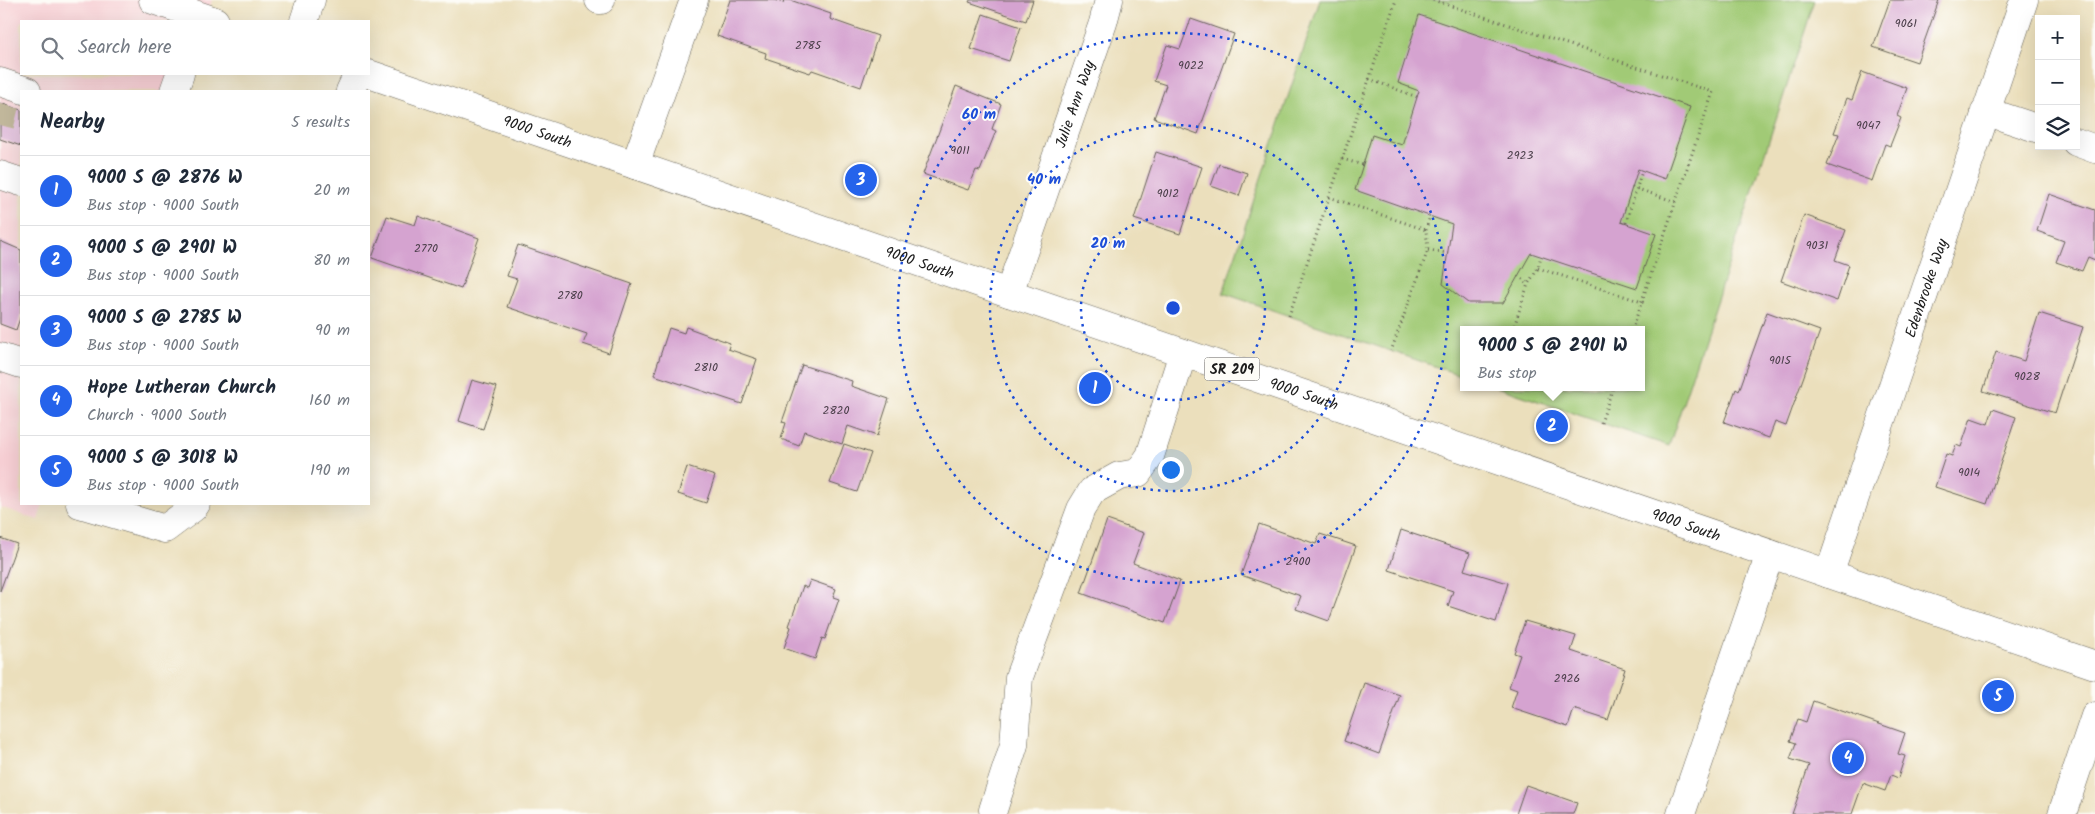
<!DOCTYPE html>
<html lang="en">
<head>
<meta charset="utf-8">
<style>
	:root { --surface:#fff; --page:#f6f6f7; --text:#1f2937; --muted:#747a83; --line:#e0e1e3; --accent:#2563eb }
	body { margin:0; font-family:Kalam,sans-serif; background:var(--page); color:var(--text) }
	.controls { position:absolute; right:15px; top:15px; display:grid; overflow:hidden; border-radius:0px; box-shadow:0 5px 20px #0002 }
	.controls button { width:45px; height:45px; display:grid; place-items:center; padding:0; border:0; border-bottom:1px solid var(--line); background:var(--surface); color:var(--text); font:25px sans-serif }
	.you { position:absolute; left:1170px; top:469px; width:18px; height:18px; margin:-12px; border:4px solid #fff; border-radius:50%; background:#1a73e8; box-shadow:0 0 0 8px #1a73e833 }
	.badge { display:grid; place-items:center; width:32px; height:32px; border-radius:50%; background:var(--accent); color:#fff; font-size:16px; font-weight:700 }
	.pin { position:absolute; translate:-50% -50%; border:2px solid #fff; box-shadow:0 1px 5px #0006 }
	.popup { position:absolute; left:1460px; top:326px; width:185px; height:65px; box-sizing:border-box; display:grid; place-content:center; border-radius:0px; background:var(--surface); filter:drop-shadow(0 1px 4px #0005); font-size:16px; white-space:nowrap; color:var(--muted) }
	.popup b { font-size:19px; color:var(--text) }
	.popup::after { content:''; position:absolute; left:50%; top:100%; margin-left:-10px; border:10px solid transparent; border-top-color:var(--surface) }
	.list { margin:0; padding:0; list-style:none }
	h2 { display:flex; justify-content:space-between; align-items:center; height:65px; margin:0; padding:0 20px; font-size:21px }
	h2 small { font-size:16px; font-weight:400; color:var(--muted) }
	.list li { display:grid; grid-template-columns:32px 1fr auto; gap:15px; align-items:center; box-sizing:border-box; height:70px; padding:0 20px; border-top:1px solid var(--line) }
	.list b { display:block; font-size:19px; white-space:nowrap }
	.list p { margin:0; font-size:16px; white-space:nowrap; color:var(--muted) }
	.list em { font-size:16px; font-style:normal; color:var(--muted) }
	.icon { flex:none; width:28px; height:28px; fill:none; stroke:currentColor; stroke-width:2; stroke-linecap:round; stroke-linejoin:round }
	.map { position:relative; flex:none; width:2095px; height:814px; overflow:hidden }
	.search { position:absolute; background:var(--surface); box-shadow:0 5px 20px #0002; left:20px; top:20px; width:350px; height:55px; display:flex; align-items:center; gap:12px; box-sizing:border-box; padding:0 18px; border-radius:0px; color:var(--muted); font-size:19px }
	.panel { position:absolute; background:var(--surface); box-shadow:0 5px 20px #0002; left:20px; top:90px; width:350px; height:415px; border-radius:0px }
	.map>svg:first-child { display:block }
</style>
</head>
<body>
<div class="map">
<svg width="2095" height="814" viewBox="0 0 2095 814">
	<rect width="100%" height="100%" fill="#fdfcf7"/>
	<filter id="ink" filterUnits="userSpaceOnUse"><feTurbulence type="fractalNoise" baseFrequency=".02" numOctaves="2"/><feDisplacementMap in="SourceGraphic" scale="10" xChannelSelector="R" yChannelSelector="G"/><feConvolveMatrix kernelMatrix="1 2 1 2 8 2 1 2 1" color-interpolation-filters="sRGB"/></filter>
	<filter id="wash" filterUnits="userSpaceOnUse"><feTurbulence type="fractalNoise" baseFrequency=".0096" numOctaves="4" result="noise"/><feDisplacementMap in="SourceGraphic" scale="20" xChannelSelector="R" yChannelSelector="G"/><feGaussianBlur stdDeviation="1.12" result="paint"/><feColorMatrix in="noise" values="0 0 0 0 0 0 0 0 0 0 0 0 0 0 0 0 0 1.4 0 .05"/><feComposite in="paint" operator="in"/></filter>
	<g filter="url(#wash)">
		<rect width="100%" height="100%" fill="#ebdfbc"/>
		<!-- built -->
		<path fill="#f7cfd4" d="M0,0H212L205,21H21V74H188L182,91H21V504H43L38,520L0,507Z"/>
		<!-- green -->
		<path fill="#a1ca76" stroke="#5e7349" d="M1320,0H1815L1669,446L1497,387H1641V330H1463V376L1223,293Z"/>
		<g id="blocks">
			<!-- building -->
			<path fill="#d5a3d0" d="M730,0H774L783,3L784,0H790L831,14L830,19L878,36L861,87L812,70L810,73L765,58L766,53L717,36Z
				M970,0H1033L1026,21L969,2Z
				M1890,0H1939L1917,62L1873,47Z
				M983,14L1021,27L1009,61L971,49Z
				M1419,15L1690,107L1665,179L1638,169L1621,222L1656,234L1637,288L1531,253L1503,303H1468L1443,284L1452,224L1355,190L1372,135L1402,145L1419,91L1398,83Z
				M1191,19L1234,34L1198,134L1154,118L1166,85L1154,81L1167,45L1180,49Z
				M1862,72L1907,88L1897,116L1901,118L1890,146L1885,144L1872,181L1827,165L1839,134L1834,133L1847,98L1852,100Z
				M956,86L1001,104L992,129L996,131L980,171L976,170L968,190L923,174Z
				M0,103L21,110V146L0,139Z
				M1156,152L1202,167L1180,234L1134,219Z
				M1219,164L1247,173L1239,196L1211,186Z
				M2049,194L2095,210V260L2088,257L2082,271L2056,262L2064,241L2037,231Z
				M1804,215L1846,230L1835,260L1849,265L1837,301L1781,281Z
				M387,216L415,225L418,216L479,238L461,289L372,258Z
				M0,241L21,250V315L16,330L0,324Z
				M518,245L632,284L609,353L583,344L587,334L507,307L517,279L507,276Z
				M1767,312L1820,331L1786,426L1775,422L1769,438L1724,422L1736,389L1739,391Z
				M2039,313L2083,327L2055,413L1983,391L1996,352L2024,361Z
				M686,327L730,343L728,349L757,359L742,404L654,375L669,328L684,333Z
				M802,365L852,381L851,386L889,399L877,436L848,426L842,444L804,431L799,446L781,439L786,423L782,422Z
				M472,380L497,387L483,429L459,421Z
				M1993,409L2016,417L1987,504L1935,487L1946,454L1952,456L1956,445L1961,447L1971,418L1988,424Z
				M844,444L871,453L857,492L830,483Z
				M687,467L715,476L706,503L678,494Z
				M1107,520L1144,533L1133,563L1180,581L1165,623L1081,593Z
				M1259,524L1316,544L1320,534L1356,546L1329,621L1296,609L1301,596L1241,575Z
				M1401,530L1470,553L1464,570L1508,583L1496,622L1448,606L1453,591L1389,570Z
				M0,538L17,544L0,591Z
				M810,580L836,589L833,597L839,599L825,639L822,638L815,659L784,648L791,627L789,626L803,586L807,588Z
				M1525,621L1576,636L1571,651L1625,669L1608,720L1574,709L1568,727L1511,708L1517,690L1509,687L1520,655L1514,653Z
				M1364,683L1400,695L1379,754L1344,741Z
				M1813,701L1905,733L1898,754L1905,756L1898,778L1891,775L1885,791L1863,783L1852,814H1792L1809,765L1790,759L1796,743L1790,741L1798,719L1806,722Z
				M1526,785L1577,803L1573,814H1516Z"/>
		</g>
	</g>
	<g filter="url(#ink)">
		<use href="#blocks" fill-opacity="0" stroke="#646054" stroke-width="1"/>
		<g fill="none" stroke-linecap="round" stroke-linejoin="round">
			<!-- minor-tunnel -->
			<path stroke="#c2b89c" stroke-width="28" stroke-dasharray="28 14" stroke-linecap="butt" d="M0,125L5,105"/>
			<defs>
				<g id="minor">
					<path d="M599,0H601"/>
					<path d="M304,21L311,0"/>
					<path d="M0,82L27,91"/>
					<path d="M174,91L180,74"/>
					<path d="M350,91L358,74"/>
					<path d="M1985,111L2039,129"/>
					<path d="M2076,142L2095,149"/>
					<path d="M635,165L694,0"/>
					<path d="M0,175L21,182"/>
					<path id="s1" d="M1009,293L1103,23L1109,0"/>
					<path d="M0,357L21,364"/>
					<path d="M80,504L165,529L193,508L196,504"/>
					<path id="s2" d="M1829,574L2024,0"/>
					<path d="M993,810L1014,745L1019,677L1081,509L1092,491L1119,476L1138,473L1150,456L1183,353"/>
					<path d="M1681,814L1770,554"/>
					<path d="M2062,814L2095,716"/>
				</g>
				<g id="major">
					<path d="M153,0L215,21"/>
					<path id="s3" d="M369,74L2095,665"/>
				</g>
			</defs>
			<!-- minor casing -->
			<use href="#minor" stroke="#646054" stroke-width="29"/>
			<!-- major casing -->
			<use href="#major" stroke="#646054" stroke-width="29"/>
			<!-- path -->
			<path stroke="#646054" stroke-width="3" stroke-dasharray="1 4" stroke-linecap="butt" d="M1433,0L1713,92L1632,330
				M1369,79L1417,97
				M1342,159L1363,165
				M1632,187L1676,202
				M1329,197L1426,230L1428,250L1391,351
				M1626,223L1642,171
				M1426,230L1430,216
				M1428,250L1447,253
				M1538,268L1645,303
				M1518,276L1528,284
				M1289,316L1396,0
				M1513,330L1528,284L1538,268L1541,256
				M1601,423L1613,387"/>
			<!-- minor -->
			<use href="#minor" stroke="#fff" stroke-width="28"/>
			<!-- major -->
			<use href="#major" stroke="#fff" stroke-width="28"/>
		</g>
	</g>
	<!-- distance rings -->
	<g fill="none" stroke="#1d4ed8" stroke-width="2.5" stroke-dasharray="2.5 5">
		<circle cx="1173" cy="308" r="92"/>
		<circle cx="1173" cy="308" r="183"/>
		<circle cx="1173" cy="308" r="275"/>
	</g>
	<g text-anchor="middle" stroke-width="4" stroke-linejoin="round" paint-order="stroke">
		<!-- number labels -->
		<g font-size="12" fill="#4a3e49">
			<text x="1906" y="27">9061</text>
			<text x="808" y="49">2785</text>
			<text x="1191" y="69">9022</text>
			<text x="1868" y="129">9047</text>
			<text x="960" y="154">9011</text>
			<text x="1520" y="159">2923</text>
			<text x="1168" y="197">9012</text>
			<text x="1817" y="249">9031</text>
			<text x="426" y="252">2770</text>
			<text x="570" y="299">2780</text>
			<text x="1780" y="364">9015</text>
			<text x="706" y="371">2810</text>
			<text x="2027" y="380">9028</text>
			<text x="836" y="414">2820</text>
			<text x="1969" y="476">9014</text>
			<text x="1298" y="565">2900</text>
			<text x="1567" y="682">2926</text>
		</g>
		<!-- shield labels -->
		<rect fill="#fdfcf7" stroke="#605f5e" stroke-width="1" x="1204.5" y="357.5" width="55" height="23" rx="4"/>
		<g font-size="14" font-weight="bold" fill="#1c1c1c">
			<text x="1232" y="374">SR 209</text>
		</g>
		<!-- street labels -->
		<g font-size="15" fill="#1c1c1c" stroke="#fdfcf7">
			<text dy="5" stroke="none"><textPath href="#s1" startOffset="200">Julie Ann Way</textPath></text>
			<text dy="5" stroke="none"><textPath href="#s3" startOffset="178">9000 South</textPath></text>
			<text dy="5" stroke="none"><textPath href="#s3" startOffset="582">9000 South</textPath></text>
			<text dy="5" stroke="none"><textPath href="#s2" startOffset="302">Edenbrooke Way</textPath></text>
			<text dy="5" stroke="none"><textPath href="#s3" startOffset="988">9000 South</textPath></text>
			<text dy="5" stroke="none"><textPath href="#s3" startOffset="1392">9000 South</textPath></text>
		</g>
	</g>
	<circle cx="1173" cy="308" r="8" fill="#1d4ed8" stroke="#fdfcf7" stroke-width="2.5"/>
	<g font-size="15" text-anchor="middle" font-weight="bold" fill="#1d4ed8" stroke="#fdfcf7" stroke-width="4" stroke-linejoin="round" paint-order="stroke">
		<text x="979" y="119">60 m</text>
		<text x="1044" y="184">40 m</text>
		<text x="1108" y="248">20 m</text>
	</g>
</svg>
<div class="controls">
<button>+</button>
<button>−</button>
<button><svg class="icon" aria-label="layers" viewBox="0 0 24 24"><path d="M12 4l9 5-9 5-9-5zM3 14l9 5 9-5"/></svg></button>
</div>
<div class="you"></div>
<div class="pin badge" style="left:1095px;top:388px">1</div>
<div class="pin badge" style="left:1552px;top:426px">2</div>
<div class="popup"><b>9000 S @ 2901 W</b>Bus stop</div>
<div class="pin badge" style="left:861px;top:180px">3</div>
<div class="pin badge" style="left:1848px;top:758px">4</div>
<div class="pin badge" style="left:1998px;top:696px">5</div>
<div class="search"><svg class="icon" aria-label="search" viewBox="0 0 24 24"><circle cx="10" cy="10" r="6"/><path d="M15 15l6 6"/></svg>Search here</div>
<section class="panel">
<h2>Nearby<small>5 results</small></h2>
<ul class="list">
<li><span class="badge">1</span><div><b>9000 S @ 2876 W</b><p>Bus stop · 9000 South</p></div><em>20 m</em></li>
<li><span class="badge">2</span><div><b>9000 S @ 2901 W</b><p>Bus stop · 9000 South</p></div><em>80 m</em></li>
<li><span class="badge">3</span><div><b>9000 S @ 2785 W</b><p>Bus stop · 9000 South</p></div><em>90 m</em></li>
<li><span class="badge">4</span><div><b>Hope Lutheran Church</b><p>Church · 9000 South</p></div><em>160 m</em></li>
<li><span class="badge">5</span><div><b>9000 S @ 3018 W</b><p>Bus stop · 9000 South</p></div><em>190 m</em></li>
</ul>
</section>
</div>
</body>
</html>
